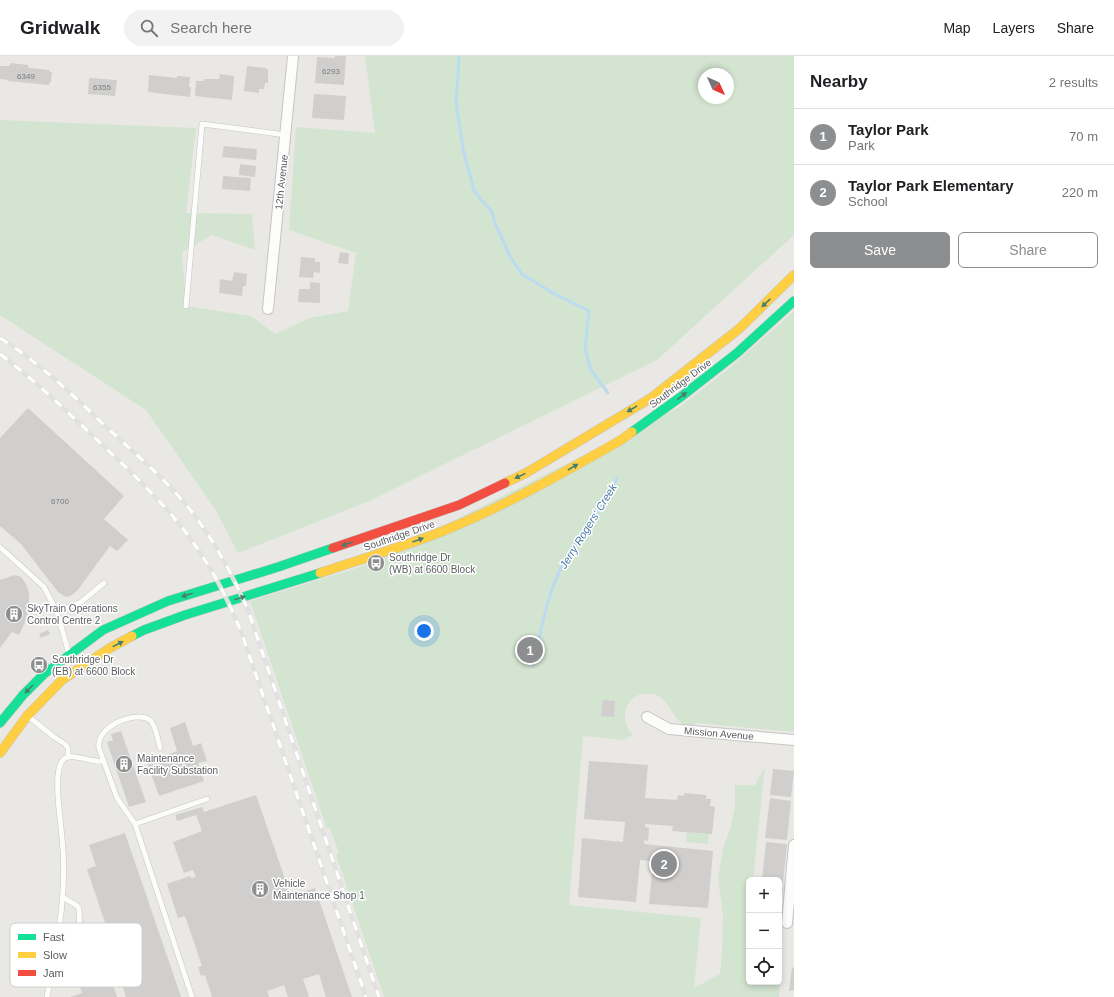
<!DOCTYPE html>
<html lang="en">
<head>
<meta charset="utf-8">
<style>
	:root { --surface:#fff; --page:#f2f2f2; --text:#202124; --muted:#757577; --line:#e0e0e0; --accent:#8c8e8f }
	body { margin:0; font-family:Arial,sans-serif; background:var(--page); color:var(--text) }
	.controls { position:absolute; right:12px; bottom:12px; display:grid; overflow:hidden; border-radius:6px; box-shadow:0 2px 6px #0003 }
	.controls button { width:36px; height:36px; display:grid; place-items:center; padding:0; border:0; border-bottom:1px solid var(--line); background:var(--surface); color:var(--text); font:20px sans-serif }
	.compass { position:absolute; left:698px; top:12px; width:36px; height:36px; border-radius:50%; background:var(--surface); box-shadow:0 2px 6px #0003; rotate:135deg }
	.you { position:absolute; left:424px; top:575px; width:14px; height:14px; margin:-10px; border:3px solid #fff; border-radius:50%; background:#1a73e8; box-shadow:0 0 0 6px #1a73e833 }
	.badge { display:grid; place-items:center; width:26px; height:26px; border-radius:50%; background:var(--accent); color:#fff; font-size:13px; font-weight:700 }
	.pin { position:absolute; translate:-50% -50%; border:2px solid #fff; box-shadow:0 1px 4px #0006 }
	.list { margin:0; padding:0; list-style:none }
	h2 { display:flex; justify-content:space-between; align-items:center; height:52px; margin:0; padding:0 16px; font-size:17px }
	h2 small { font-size:13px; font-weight:400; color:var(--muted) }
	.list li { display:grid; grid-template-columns:26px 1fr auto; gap:12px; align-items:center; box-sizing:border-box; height:56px; padding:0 16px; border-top:1px solid var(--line) }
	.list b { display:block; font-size:15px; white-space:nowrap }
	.list p { margin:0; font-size:13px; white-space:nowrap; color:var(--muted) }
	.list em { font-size:13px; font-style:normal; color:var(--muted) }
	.actions { display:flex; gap:8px; padding:12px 16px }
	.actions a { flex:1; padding:9px 0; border:1px solid var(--accent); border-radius:6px; text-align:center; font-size:14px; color:var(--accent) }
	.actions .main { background:var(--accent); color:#fff }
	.icon { flex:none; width:22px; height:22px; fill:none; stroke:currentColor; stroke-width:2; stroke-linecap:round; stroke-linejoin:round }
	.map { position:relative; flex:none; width:794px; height:941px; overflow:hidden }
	header { display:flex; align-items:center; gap:24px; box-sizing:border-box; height:56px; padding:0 20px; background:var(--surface); border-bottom:1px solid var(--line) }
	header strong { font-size:19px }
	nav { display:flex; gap:22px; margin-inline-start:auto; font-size:14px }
	.search { width:280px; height:36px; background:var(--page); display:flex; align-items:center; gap:10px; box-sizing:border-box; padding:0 14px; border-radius:22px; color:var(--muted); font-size:15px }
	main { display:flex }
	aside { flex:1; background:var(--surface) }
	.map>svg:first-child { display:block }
</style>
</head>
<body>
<header>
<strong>Gridwalk</strong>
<div class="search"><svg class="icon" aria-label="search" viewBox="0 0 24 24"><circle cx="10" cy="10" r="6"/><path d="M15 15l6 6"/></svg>Search here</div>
<nav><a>Map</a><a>Layers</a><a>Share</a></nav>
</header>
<main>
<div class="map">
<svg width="794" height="941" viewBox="0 0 794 941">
	<rect width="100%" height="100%" fill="#eae8e4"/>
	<!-- green -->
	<path fill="#d3e4d0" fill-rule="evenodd" d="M365,0H794V179L657,304L369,445L238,497L215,453L146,354L0,259V64L196,72L186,157L252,158L255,194L212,179L182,196L186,250L251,260L275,278L310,262L348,255L356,197L289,174L296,71L375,77ZM704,18H728V42H704Z
		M794,255V676L697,667C674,680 673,641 653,638C628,633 616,661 633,679L623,684L583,680L569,849L701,862L694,932L720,918L722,896L723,859L718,823L723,792L731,770L735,751V729H755L765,710L753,824H749V854L747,871L749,872V926H779V901H782L779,941H384L336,799L339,797L330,772L327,773L250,545L363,510L678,352L726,315Z
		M687,776L709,778L708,788L686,786Z"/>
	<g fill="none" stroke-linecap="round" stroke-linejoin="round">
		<!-- stream -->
		<path stroke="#bbdbf1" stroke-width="3" d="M458,0L459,3L456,46L463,93L474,134L482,145L491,154L495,167L511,202L522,218L551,236L589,255L585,292L591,314L608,337
			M533,610C541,576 546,541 562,510C577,479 604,454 617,422"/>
	</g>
	<!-- building -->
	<path fill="#d0cfcd" d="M335,0H346L344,29L315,27L317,1L335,2Z
		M11,7L28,9V11L30,12L49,14L50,16H52L51,26L49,27V29L8,25V24L0,23V10H9Z
		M247,10L266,12V13H268V27H265L264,33H259V37L244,35Z
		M220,18L234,20L232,44L195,40L196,25H204V23H219Z
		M149,19L177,22V20L190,21L189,31H191L190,41L148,36Z
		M89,22L117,24L115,40L88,38Z
		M314,38L346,40L344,64L312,62Z
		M224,90L257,93L256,104L222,101Z
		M240,108L256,110L255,121L239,119Z
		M223,120L251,122L250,135L222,133Z
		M340,196L349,197L348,208L338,207Z
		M301,201L315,202V206H320V217L314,216L313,222L299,221Z
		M234,216L247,218L246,230H243L242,240L219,237L220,223L232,225Z
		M310,226L320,227V247L298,246L299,233H310Z
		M28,352L124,440L104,463L128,484L117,495L110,490L77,535L70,540L66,541L58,536L21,488L0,470V382Z
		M15,519L21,521L26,528L29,537V551L25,566L19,579L12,576L0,592V524Z
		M48,574L50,578L41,582L39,578Z
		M603,644L615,645L614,661L601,660Z
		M185,666L193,690L201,687L207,705L198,707L204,725L159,740L147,706L177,695L170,672Z
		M121,675L146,746L129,751L107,686L113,684L111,678Z
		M589,705L648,709L645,742L677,744L678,739L684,740V737L706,739V743H711L710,750L715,751L712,778L672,775L673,770L645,768V771L649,772L648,785L644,784V788L713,795L708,852L649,848L653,805L640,804L636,846L578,841L582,782L623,786L625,766L584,763Z
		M773,713L794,715L791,741L770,739Z
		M256,739L291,840L315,832L352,941H326L319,918L303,923L309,940L307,941H288L284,929L267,935L269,941H212L205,919L201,920L198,911L202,910L185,860L178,862L167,828L190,820L191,822L196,821L193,814L184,817L173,786L202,775L196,759L177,765L175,759L202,751L204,756Z
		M770,742L791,745L787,784L765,782Z
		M125,777L181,941H126L120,924L124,923L87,813L96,810L89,789Z
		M766,786L787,788L783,827L779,826V824H762Z
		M779,830L783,831L780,857H779Z
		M106,908L117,941H70L82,937L75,918Z
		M792,911L794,912V934L789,935Z"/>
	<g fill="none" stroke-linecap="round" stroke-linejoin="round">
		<defs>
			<path id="lane" d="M186,250L202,68L286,79
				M0,491L44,531L57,556L69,598
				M57,556L81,546L104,527
				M29,661L54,681L65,688L68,692V701
				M160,692C158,684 156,671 151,665C140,653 95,669 99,692L117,742L135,768L192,941
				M135,768L207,743
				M64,842L76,849L79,852L80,879L85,894
				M47,941C57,887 68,837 62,782C61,766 52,715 63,704C71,695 93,708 104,705"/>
			<path id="street" d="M268,253L293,0
				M647,661L669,673L794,684
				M787,867L794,789"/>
			<path id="fast" d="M632,376L682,340L737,297L794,245
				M132,580L144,574L185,559L320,517
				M0,667L23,639L44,618L103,574L168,545L278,511L333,492"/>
			<path id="slow" d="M505,427L526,417L651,342L739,273L794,219
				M320,517C361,503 403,491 443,475C505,450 563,417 621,384L632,376
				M0,697L27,660L62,624L110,592L132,580"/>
			<path id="jam" d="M333,492L459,449L505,427"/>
		</defs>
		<!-- lane casing -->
		<use href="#lane" stroke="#c5c5c5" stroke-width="6"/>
		<!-- street casing -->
		<use href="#street" stroke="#c5c5c5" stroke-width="12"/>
		<!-- fast casing -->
		<use href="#fast" stroke="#c5c5c5" stroke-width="10"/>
		<!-- slow casing -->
		<use href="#slow" stroke="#c5c5c5" stroke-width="10"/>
		<!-- jam casing -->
		<use href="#jam" stroke="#c5c5c5" stroke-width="10"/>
		<!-- lane -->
		<use href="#lane" stroke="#fcfcfb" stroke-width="5"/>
		<!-- street -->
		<use href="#street" stroke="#fcfcfb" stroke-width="10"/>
		<!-- fast -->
		<use href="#fast" stroke="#16e098" stroke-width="9"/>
		<!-- slow -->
		<use href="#slow" stroke="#ffcf43" stroke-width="9"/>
		<!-- jam -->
		<use href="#jam" stroke="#f24e42" stroke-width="9"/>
		<defs>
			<path id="rail" d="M0,282C38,306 70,336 102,367C135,398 171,427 198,464C218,492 234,522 248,554L379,941
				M0,298C32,322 61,350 91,378C124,410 159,441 187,478C211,510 229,544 243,581L366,941"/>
		</defs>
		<!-- rail casing -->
		<use href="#rail" stroke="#e1e1e1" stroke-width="4.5"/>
		<!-- rail -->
		<use href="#rail" stroke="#fff" stroke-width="3" stroke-dasharray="9" stroke-linecap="butt"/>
	</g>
	<!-- one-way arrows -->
	<defs><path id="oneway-solid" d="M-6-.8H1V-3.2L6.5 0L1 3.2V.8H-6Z"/></defs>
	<g fill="#497e6f">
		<use href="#oneway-solid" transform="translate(766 247) rotate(136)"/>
		<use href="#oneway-solid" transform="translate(682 340) rotate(-37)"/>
		<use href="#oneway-solid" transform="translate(632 353) rotate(149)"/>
		<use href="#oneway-solid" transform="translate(573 411) rotate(-30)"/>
		<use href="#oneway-solid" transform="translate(520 420) rotate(154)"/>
		<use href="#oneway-solid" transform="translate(418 484) rotate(-20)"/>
		<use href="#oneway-solid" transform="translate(347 488) rotate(161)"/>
		<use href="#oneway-solid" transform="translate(187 539) rotate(163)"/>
		<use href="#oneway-solid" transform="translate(240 542) rotate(-17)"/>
		<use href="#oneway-solid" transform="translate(118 588) rotate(-27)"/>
		<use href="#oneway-solid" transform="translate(29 633) rotate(135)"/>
	</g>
	<!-- icons -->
	<defs>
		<symbol id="bus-disc" viewBox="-11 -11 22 22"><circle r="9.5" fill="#8c8e8f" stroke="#fff"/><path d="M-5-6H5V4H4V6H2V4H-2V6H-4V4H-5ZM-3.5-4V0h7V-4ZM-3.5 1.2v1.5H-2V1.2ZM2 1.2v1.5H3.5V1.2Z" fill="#fff"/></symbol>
		<symbol id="building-disc" viewBox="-11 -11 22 22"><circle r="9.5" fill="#8c8e8f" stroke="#fff"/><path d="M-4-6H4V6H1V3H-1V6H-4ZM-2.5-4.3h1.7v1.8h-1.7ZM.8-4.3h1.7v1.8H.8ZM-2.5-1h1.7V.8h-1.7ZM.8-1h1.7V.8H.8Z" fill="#fff"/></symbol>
	</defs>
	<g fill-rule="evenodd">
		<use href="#bus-disc" x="366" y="497" width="20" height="20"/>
		<use href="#building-disc" x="4" y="548" width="20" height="20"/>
		<use href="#bus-disc" x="29" y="599" width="20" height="20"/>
		<use href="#building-disc" x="114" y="698" width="20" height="20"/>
		<use href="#building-disc" x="250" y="823" width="20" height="20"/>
	</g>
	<g text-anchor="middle" stroke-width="3" stroke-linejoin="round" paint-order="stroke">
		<!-- number labels -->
		<g font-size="8" fill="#797c7d">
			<text x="331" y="18">6293</text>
			<text x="26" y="23">6349</text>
			<text x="102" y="34">6355</text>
			<text x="60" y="448">6700</text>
		</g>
		<!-- street labels -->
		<g font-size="10" fill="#5a5e61" stroke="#fff">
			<text transform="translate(281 126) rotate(-84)" y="4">12th Avenue</text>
			<text transform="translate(680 327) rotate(-37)" y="4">Southridge Drive</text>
			<text transform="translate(399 479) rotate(-19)" y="4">Southridge Drive</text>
			<text transform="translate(719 677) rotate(5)" y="4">Mission Avenue</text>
		</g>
		<!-- poi labels -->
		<g font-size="10" fill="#5a5e61" stroke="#fff" text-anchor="start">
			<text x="389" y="505">Southridge Dr<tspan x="389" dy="12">(WB) at 6600 Block</tspan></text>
			<text x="27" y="556">SkyTrain Operations<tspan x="27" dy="12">Control Centre 2</tspan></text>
			<text x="52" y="607">Southridge Dr<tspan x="52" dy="12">(EB) at 6600 Block</tspan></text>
			<text x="137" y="706">Maintenance<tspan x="137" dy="12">Facility Substation</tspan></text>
			<text x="273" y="831">Vehicle<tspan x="273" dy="12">Maintenance Shop 1</tspan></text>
		</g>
		<!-- water labels -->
		<g font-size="11" font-style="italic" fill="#4678a6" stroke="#fff">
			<text transform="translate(588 470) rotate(-58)" y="4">Jerry Rogers' Creek</text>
		</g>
	</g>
	<!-- legend -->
	<rect x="10" y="867" width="132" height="64" rx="6" fill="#fff" stroke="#cecfd0" stroke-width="1"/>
	<rect x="18" y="878" width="18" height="6" fill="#16e098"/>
	<rect x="18" y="896" width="18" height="6" fill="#ffcf43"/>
	<rect x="18" y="914" width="18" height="6" fill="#f24e42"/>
	<g font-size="11" fill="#5a5e61">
		<text x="43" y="885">Fast</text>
		<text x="43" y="903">Slow</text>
		<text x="43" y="921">Jam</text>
	</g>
</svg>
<div class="controls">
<button>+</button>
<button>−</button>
<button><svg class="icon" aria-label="locate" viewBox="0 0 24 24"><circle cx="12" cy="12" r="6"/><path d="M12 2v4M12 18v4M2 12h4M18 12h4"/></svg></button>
</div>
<svg class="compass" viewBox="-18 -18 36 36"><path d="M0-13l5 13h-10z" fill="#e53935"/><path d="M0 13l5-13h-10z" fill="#757577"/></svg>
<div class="you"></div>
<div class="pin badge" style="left:530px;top:594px">1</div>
<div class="pin badge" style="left:664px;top:808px">2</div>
</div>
<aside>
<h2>Nearby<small>2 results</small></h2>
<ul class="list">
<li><span class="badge">1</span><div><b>Taylor Park</b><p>Park</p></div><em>70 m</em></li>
<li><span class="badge">2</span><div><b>Taylor Park Elementary</b><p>School</p></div><em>220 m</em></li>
</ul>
<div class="actions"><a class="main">Save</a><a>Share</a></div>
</aside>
</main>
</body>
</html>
